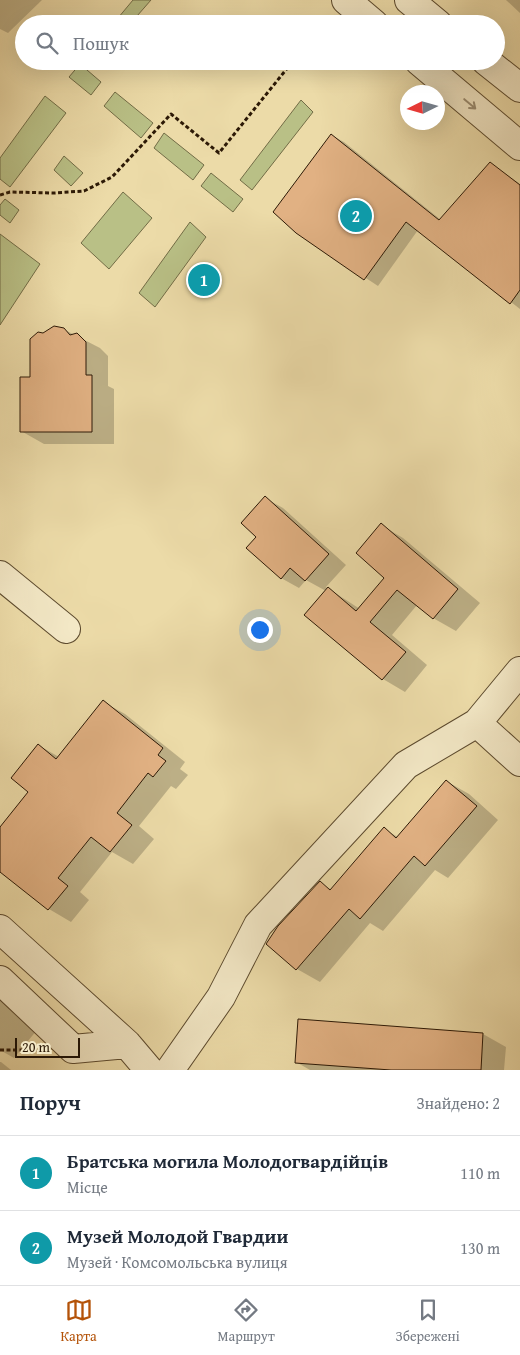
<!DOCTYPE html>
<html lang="uk">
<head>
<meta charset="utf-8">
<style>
	:root { --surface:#fff; --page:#f2f2f3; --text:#1f2937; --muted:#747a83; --line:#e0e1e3; --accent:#b45309 }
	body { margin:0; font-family:"Gentium Book Plus",serif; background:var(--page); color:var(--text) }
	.compass { position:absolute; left:400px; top:85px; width:45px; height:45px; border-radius:50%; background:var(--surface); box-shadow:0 5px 20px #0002; rotate:265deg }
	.scale { position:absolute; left:15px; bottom:12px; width:65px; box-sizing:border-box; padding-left:5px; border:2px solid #2c1906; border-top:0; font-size:14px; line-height:18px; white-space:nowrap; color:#2c1906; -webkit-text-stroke:4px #f3e8c6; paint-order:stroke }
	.you { position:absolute; left:259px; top:629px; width:18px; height:18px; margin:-12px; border:4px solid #fff; border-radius:50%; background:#1a73e8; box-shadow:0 0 0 8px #1a73e833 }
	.badge { display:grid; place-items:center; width:32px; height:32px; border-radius:50%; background:var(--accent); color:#fff; font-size:16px; font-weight:700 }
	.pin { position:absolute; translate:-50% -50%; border:2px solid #fff; box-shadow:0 1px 5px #0006 }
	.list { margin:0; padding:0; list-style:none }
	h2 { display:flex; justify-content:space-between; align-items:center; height:65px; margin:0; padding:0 20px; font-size:21px }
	h2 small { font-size:16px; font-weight:400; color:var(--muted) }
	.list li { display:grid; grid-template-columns:32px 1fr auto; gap:15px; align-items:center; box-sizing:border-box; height:75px; padding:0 20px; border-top:1px solid var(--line) }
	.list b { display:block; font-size:19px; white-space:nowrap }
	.list p { margin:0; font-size:16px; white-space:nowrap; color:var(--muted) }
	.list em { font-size:16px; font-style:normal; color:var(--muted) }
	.icon { flex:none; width:28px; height:28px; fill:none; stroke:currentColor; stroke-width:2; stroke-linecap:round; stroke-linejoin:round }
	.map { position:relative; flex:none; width:520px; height:1070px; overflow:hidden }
	.search { position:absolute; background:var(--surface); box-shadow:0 5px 20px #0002; left:15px; right:15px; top:15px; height:55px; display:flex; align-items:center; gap:12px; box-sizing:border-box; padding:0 18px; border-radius:28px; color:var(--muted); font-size:19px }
	.sheet { height:215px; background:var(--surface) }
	nav { display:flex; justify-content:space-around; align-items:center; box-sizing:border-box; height:70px; border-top:1px solid var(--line); background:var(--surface); font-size:14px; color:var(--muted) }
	nav a { display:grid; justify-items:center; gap:2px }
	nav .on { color:var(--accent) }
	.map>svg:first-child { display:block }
</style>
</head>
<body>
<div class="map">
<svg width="520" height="1070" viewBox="0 0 520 1070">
	<rect width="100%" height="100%" fill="#ecdba8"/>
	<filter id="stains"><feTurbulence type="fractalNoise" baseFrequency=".004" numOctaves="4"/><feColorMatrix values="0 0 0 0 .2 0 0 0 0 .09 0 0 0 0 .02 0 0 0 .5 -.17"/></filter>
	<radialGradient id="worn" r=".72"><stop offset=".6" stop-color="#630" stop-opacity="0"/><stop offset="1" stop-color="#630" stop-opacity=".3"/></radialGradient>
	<!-- green -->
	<path fill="#b9c086" stroke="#726c46" d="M133,0H151L130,24H113Z
		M80,64L101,82L91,95L69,77Z
		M115,92L153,123L141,138L104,106Z
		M45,96L66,113L10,187L0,179V158Z
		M301,100L313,112L252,190L240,180Z
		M164,133L204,165L193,180L154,148Z
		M64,156L83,173L71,186L54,170Z
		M211,173L243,199L233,212L201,186Z
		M123,192L152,218L109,269L81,243Z
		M5,199L19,210L10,223L0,215V205Z
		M190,222L206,237L155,307L139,293Z
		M0,234L40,264L0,325Z"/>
	<!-- shadow -->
	<path fill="#0003" d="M0,0H42L8,33L0,29Z
		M506,0H520V13Z
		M331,135L344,142L441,220L490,163L520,184V309L418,230L378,286L296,232Z
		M63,329L100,348L108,356V386L114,389V444H44L21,431L31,378L44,335Z
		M265,498L283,508L346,565L326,587L360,609L386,577L381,525L403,538L480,603L456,631L433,618L417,605L392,635L427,665L405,692L383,679L326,591L306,580L299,588L281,578L258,537Z
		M103,702L125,714L185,762L180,769L188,775L176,789L171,786L139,826L154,839L133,864L112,852L80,892L89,900L71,922L49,909L0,870V829L30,792L38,745L59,757Z
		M446,781L469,794L498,820L448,878L435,870L383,931L370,923L320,982L297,969L267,944L320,883L332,890L384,829L398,837Z
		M0,997L37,1030L14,1058L0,1050Z
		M299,1020L483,1034L506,1047L504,1070H310L296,1062Z
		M0,1062H1L11,1070H0Z"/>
	<!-- building -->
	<path fill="#e1b183" stroke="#2c1906" d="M331,134L439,220L490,162L520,185V290L510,304L406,222L364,280L296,233L273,212Z
		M54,326L64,328L70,335L77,333L86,342V375H92V432H20V377H30V339L38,332L43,333Z
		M265,496L329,554L305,581L290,568L281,579L246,548L256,537L241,523Z
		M381,523L458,589L433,619L397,590L370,622L406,652L382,680L304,615L328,587L356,611L384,578L356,553Z
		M103,700L163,748L158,755L166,761L153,777L148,773L117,813L132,825L110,852L91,837L58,878L68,886L48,910L0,872V827L28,792L11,778L38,744L56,759Z
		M446,780L477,806L425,866L414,856L360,919L349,909L296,970L266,944L278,926L320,881L330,890L384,827L396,838Z
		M298,1019L483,1033L481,1070H391L295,1063Z"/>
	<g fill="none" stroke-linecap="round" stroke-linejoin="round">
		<defs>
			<path id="minor" d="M346,0L374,24
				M409,0L438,24
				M419,61L520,146
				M486,61L520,88
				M0,575L66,629
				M477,723L520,762
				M0,929L127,1044L149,1070
				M0,980L73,1049L127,1044
				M170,1070L221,997L258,925L406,765L477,723L520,671"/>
		</defs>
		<!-- minor casing -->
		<use href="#minor" stroke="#5c4a2e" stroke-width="30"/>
		<!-- path -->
		<path stroke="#2c1906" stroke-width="3" stroke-dasharray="4 2.5" stroke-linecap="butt" d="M323,24L329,16
			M0,195L10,192L54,193L84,191L112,177L171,114L219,153L293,61
			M0,1050H38"/>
		<!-- minor -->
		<use href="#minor" stroke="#f3e8c6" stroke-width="28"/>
	</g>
	<!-- one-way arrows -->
	<defs><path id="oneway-shaft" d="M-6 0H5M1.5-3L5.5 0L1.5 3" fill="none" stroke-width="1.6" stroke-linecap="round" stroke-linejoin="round" transform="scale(1.25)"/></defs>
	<use stroke="#998b70" href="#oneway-shaft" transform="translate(470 104) rotate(40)"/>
	<rect width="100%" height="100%" filter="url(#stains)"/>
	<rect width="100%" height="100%" fill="url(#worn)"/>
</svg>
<svg class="compass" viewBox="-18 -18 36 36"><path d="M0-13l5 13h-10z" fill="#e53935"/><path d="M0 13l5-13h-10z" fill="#747a83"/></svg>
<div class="scale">20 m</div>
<div class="you"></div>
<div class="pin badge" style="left:204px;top:280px;background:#0f9aa8">1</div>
<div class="pin badge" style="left:356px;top:216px;background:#0f9aa8">2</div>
<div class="search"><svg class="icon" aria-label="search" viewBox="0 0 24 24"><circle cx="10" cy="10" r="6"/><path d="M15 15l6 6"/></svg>Пошук</div>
</div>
<section class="sheet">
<h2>Поруч<small>Знайдено: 2</small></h2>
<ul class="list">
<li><span class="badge" style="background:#0f9aa8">1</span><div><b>Братська могила Молодогвардійців</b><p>Місце</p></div><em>110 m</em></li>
<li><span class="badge" style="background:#0f9aa8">2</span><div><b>Музей Молодой Гвардии</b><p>Музей · Комсомольська вулиця</p></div><em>130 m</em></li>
</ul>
</section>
<nav>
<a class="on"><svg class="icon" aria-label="map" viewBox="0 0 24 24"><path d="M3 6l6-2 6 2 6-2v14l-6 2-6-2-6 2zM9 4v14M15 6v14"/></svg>Карта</a>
<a><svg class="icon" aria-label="directions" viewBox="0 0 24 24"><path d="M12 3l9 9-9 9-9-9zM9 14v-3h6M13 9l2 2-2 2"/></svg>Маршрут</a>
<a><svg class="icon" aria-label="saved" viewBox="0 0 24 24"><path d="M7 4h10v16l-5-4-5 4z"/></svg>Збережені</a>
</nav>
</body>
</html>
